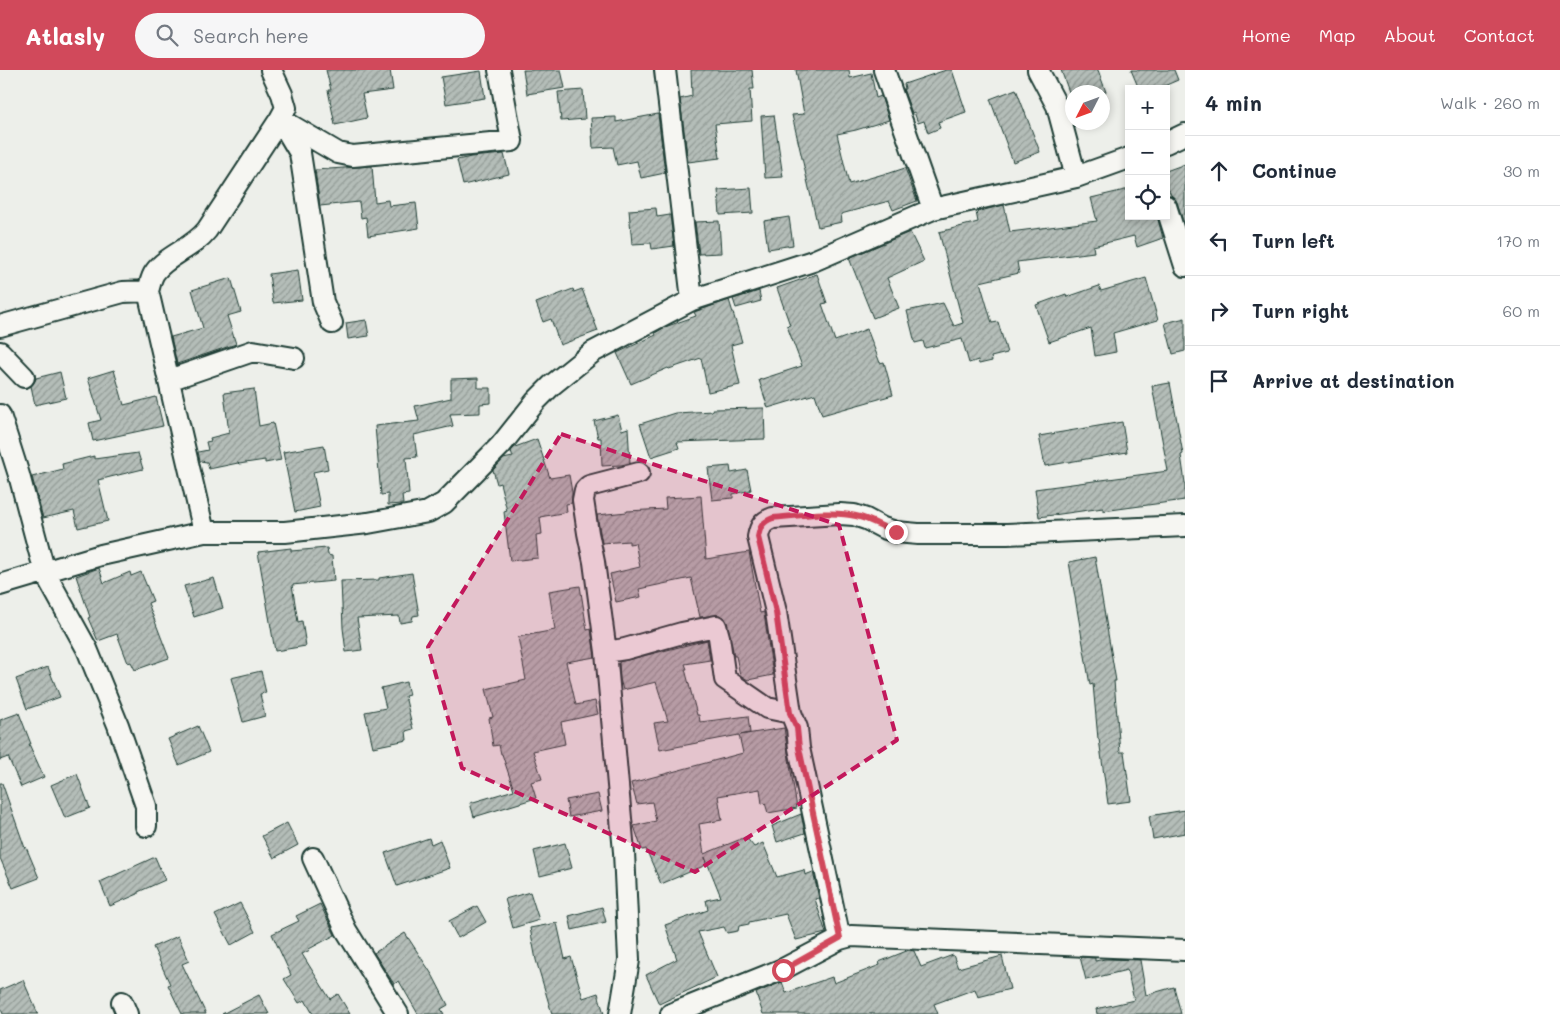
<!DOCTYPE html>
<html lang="en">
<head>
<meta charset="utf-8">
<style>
	:root { --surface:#fff; --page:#f6f6f7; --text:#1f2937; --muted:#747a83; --line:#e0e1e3; --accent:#d1495b }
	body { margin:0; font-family:Mali,sans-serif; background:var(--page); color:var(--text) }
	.controls { position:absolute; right:15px; top:15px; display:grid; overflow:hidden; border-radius:0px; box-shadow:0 2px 8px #0003 }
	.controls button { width:45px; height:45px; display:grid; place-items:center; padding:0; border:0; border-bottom:1px solid var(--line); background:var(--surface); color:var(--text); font:25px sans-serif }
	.compass { position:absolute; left:1065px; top:15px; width:45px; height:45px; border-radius:50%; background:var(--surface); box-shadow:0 2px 8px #0003; rotate:228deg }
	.stop { position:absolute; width:15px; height:15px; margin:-11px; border:4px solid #d1495b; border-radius:50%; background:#fff }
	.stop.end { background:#d1495b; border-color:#fff; box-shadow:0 1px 5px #0008 }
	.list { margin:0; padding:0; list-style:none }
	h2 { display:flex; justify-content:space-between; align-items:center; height:65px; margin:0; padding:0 20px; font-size:21px }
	h2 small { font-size:16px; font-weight:400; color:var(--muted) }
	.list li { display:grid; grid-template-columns:32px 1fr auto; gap:15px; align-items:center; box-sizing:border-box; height:70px; padding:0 20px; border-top:1px solid var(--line) }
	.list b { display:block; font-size:19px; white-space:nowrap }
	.list em { font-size:16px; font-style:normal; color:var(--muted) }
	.icon { flex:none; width:28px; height:28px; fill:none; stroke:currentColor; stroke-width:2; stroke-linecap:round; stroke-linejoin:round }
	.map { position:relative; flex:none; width:1185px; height:944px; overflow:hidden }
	header { display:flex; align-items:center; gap:30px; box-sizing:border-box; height:70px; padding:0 25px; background:var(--accent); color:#fff }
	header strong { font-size:24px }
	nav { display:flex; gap:28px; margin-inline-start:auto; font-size:18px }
	.search { width:350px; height:45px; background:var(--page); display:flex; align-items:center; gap:12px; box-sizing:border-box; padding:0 18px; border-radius:28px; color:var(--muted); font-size:19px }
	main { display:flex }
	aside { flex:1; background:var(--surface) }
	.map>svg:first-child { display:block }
</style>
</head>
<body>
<header>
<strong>Atlasly</strong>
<div class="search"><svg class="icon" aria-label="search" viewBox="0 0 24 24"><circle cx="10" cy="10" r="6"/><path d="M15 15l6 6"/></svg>Search here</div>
<nav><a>Home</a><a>Map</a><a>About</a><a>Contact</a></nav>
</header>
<main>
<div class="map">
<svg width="1185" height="944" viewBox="0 0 1185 944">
	<defs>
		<pattern id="building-hatch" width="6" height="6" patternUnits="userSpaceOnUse" patternTransform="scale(1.25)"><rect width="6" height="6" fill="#b4bdb8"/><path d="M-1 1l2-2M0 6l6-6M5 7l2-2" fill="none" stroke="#929b96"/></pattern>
	</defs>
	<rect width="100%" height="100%" fill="#edefea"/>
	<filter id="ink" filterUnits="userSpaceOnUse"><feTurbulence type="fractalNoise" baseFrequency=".02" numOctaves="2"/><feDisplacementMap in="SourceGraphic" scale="10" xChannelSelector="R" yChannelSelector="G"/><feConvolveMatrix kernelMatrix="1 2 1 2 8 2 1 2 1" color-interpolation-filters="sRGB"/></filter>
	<g filter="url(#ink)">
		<!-- building -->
		<path fill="url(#building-hatch)" stroke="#1f3d34" d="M326,0H390L393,20L362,24L367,48L335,55L328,20H331Z
			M523,0H561L565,18L527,24Z
			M691,0H752L754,19H750L752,51L715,54L720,88L688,92L680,29L692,26Z
			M796,0H849L850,8L871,3L876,28L881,26L889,50L856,60L837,64L849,114L887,103V104L905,98L917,131L893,140L889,131L841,144L842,152L818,157L792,45L804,44Z
			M946,0H952L966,42L938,52L940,58L928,63L924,51L918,53L914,42L912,43L903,19H905L904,14Z
			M1061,0H1098L1106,22H1069Z
			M1131,0H1174L1178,10L1157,19H1139Z
			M481,1L485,28L446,34L441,7Z
			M1016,19L1040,82L1013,92L990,29Z
			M583,20L585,49L561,51L558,22Z
			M658,44L665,103L641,108L637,91L617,95L613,77L593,78L591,48L616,47V52Z
			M774,45L783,107L765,108L761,46Z
			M504,84L509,104L463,115L457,90L471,87Z
			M1185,94V157L1177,132L1174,128L1171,125L1166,114V101Z
			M372,96L375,132L388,130L389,136L416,133L419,158L368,166L366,147L361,148L359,132L320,136L315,100Z
			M751,118L753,143L720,145L718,120Z
			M1129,119V146H1157L1163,168L1137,177L1134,166L1093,176L1094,182L1017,192L1019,203L980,212L992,253L998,252L1007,283L991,287L992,291L979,294L978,290L969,293L962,269L925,278L923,271L915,273L907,241L943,233L954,256L963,253L939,162L978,152L976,142L1004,135L1010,162L1097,151L1091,128Z
			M656,138L657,147L670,145L674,176L652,179L651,173L632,174L629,140Z
			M789,147L793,175L768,179L764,151Z
			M719,151L721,183L699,184L695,152Z
			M910,162L924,191L887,208L899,238L873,248L849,188Z
			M298,200L302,230L273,233L269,204Z
			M817,204L827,233L822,234L835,271L867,259L880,293L884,292L893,325L822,345L815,324L768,338L759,310L802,296L787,256L790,255L777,218Z
			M231,208L241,242L227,246L236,274L177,294L171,267L203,258L192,220Z
			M1146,208L1158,250L1113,263L1116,282L1095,286L1091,258L1049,272L1036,235L1066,224L1067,227L1099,216L1101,221Z
			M573,219L574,222L582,219L598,261L560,275L551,249L543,252L536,233Z
			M759,221L761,231L736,238L733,229Z
			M729,230L742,272L731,275L740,315L708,322L701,288L669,299L668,298L631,314L617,283L656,265L655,263L665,257L696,246L694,242L697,241Z
			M1185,248V281L1173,284L1165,253Z
			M366,250L369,266L348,269L346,253Z
			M114,300L124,335L156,327L163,356L93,371L89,353L101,350L88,308Z
			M60,302L66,328L35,335L31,316L35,311L36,308Z
			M478,308V318H491V333L480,334V343L450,344L453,356L414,365L417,387L406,388L409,424L402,425L403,434L388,435V424L381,425L375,356L419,351L415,336L451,328V309Z
			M1170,313L1183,384L1181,385L1185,413V430L1103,441V438L1039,447L1035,419L1168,401L1152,316Z
			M254,319L259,356L273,353L281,390L265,393V390L239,394L238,393L209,399L207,392L200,391L198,382L208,380L206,372L211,371L210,368L229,363L224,323Z
			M764,338L765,369L677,372L679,378L651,387L640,354L675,343L713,341L712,339Z
			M618,345L622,360L628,358L630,393L621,395L602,396L601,368H598L594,351Z
			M1122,352L1127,382L1045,396L1039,366Z
			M537,369L550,408L569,405L572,422V433L566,434L567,442L540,447L542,464L536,465L538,488L510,491L504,442L507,441L500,413L497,414L493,400L503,389L513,387L511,381L515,377Z
			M324,375L328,399L313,402L320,437L295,442L283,382Z
			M138,383L143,399L98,410L108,451L78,458L74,441L43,448L32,407L63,399L62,394L94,386V389Z
			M730,396L731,403L747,400L751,420L733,424V428L712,430L708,398Z
			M701,426L706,489L749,482L760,543L764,542V544L773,605L748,610L740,605L736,586H734L727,552L724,547L719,545L700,547L691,508L639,519L641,527L616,532L610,504L640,497L635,473L629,474V471L602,473L597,445L627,442V441L666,439L665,428Z
			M291,478V481L327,478L328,485L332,486L334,511L292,515L298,552L302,551L306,576L275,581L258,482Z
			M1095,487L1116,611H1114L1120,682H1124L1131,731L1108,734L1099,669H1098L1093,614L1090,615L1069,492Z
			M99,498L104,513L130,502L131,506L141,502L153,531L148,533L169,588L135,600L131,592L128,593L117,564L98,571L88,548L90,547L76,506Z
			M412,503L419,545L413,546L412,551L400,553L399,546L357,548L362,580L346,582L343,558L341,511L379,510V508Z
			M214,508L223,538L194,547L184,516Z
			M580,516L587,560L591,559L595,587L566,592L576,635L595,631L598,644L561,652L565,674L533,681L542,709L531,712L536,728L474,747L470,733L514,720L502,684H501L499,675L493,676L489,648L493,647L486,619L526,610L518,567L555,560L549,521Z
			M707,570L710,590L685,594L687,599H685L697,645H699L700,652L748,646L750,663L740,665L784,658L797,738L768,743L765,733L762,734L760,719L718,726L722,750L699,754L704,784L746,767L754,777L763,773L777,807L804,800L805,805L813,802L819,828L815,829L826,863L796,870L786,844L749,852V854L739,856L738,861L727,863L724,857L698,862L717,907L659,934L646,905L677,889L665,855L708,840L706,830L721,827L705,787L706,795L661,814L646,779L642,780L634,756L656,751L652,732L637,734L631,713L743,683L739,665L660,680L654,653L668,651L656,612L623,620L620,609L619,592Z
			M48,597L60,627L27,639L16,609Z
			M261,601L266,623L260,624L265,646L243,652L231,608Z
			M406,612L409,625L405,626L413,659L406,661L407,670L373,677L365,642L386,638L381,618Z
			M19,643L31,674H29L44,707L21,717L8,687L0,690V650Z
			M198,656L209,682L179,695L168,669Z
			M77,704L90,738L65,748L51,715Z
			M0,713H2L25,778L26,777L39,808L13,818L0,788Z
			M598,724L602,741L569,747L566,730Z
			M1185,740V763L1153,769L1149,746Z
			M801,744L805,763L777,772L772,756Z
			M287,753L298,775L274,788L262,766Z
			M429,768L431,774L440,770L450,798L397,816L385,783Z
			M565,773L572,798L540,806L534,781Z
			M155,787L165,810L138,822V824L110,836L100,812Z
			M530,822L539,850L513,858L505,829Z
			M240,833L255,862L231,875L215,845Z
			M320,834L335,865L309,879L310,880L302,884L330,929L338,924L350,944H313L305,930L299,933L284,909L291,905L272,864L299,851L296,846Z
			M477,836L486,852L458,868L449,851Z
			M602,837L606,852L572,860L569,846Z
			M557,853L565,889L571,887L583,928L598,923L604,944H552L536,890L530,858Z
			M405,863L433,906L448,935L441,939L444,944H418L399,911L394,914L374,883Z
			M178,866L189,891L182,894L206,944H182L168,915L170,914L153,877Z
			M909,880L914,881L921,897L953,885L958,898L1002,886L1010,919L978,927L975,919L934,934L938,944H763L756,923L782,912L786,923L832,907L834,913L880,895L879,892Z
			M1080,887L1095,888V891L1105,889L1140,890L1146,925L1174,917L1181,944H1097L1096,939L1134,930L1127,900L1086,910Z
			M23,910L38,944H3L0,937V920Z
			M259,925L269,944H222Z"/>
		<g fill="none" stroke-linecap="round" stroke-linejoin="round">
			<defs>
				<path id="street" d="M665,0L692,230
					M884,0L933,139
					M1038,0L1057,36L1076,107
					M280,49L338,83L353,86L512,71L499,0
					M281,51L300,83L323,232L332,253
					M1166,73L1185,64
					M1166,136L1185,196
					M0,256L123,222L148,221
					M0,282L24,307
					M169,310L253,281L294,288
					M0,345L19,405L45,503L87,579L118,655L146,736V756
					M204,462L148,221C150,215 151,207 155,202C166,186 193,178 207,160L280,49L286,38L282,24L271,0
					M0,515L101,485L204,462H285L368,453L428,442L444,433L501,375L536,331L552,315L593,282L692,230L813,191L933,139L1076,107L1129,88
					M606,582L625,579L682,563L716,556L719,567L725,609L767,638L791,643L797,658L799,678L840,869
					M791,643L776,542L758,467C760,457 762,452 773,448L840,444L854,445L866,449L883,458L896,462L918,464H1007L1185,456
					M313,788L346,860L398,944
					M122,932L127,944
					M620,944L629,890L624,782L606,582L594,492L588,463L583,430L585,420L589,416L639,403
					M671,944L783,899L840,869L851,866L1185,880"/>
			</defs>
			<!-- street casing -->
			<use href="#street" stroke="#1f3d34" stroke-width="24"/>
			<!-- street -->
			<use href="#street" stroke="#f6f6f2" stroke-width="20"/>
		</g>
	</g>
	<g fill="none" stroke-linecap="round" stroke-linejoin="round" filter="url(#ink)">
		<!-- route -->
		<path stroke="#d1495b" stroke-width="6" d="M783,900L840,868L799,678L797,658L790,643L776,542L758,467C760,457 762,452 773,448C797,446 832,440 856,446C870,449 882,457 896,462"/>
	</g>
	<!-- marked area -->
	<path fill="#c2185b" fill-opacity="0.2" stroke="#c2185b" stroke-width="4" stroke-dasharray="10 6" stroke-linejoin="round" d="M561,364L839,455L897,670L695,802L462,698L428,577Z"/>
</svg>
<div class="controls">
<button>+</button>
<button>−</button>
<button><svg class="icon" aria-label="locate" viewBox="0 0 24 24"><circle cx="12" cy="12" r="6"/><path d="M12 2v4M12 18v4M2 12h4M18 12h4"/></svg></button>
</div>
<svg class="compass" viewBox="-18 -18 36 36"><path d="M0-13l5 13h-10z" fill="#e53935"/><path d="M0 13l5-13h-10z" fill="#747a83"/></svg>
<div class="stop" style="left:783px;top:900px"></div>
<div class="stop end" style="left:896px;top:462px"></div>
</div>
<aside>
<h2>4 min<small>Walk · 260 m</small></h2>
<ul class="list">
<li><svg class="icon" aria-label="ahead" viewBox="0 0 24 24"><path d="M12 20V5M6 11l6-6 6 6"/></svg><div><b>Continue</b></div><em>30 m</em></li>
<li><svg class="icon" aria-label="left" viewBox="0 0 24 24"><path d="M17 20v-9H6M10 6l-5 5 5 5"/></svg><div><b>Turn left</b></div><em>170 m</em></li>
<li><svg class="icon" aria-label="right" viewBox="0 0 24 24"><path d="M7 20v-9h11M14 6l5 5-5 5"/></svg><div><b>Turn right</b></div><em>60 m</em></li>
<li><svg class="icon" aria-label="arrive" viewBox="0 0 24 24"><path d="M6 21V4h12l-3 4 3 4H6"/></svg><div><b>Arrive at destination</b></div></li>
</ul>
</aside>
</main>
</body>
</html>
